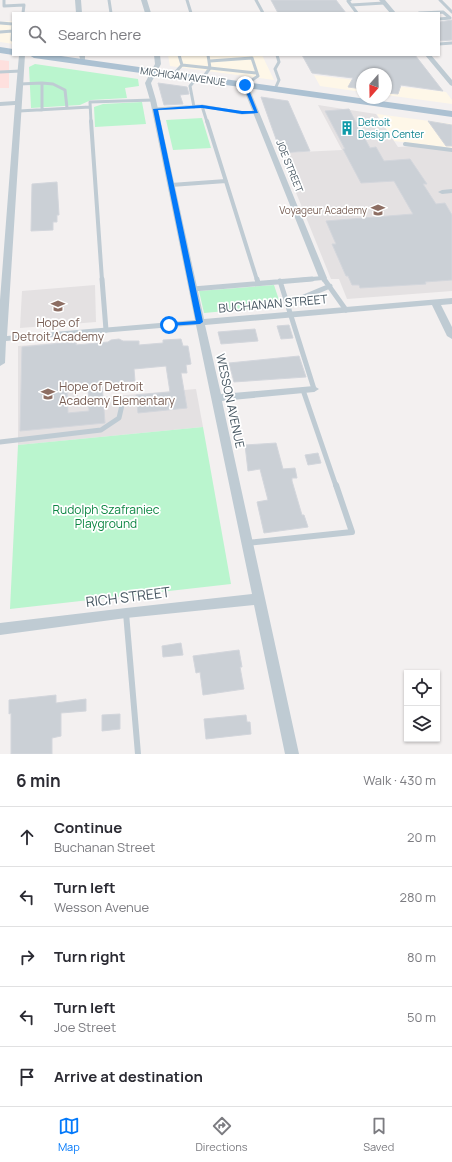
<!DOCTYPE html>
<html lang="en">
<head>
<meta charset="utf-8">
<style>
	:root { --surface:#fff; --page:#f7f7f7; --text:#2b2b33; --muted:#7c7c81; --line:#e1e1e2; --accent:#0379fa }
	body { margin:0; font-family:Manrope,sans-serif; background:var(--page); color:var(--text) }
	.controls { position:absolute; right:12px; bottom:12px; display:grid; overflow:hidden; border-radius:0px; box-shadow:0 1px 3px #0004 }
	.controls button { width:36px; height:36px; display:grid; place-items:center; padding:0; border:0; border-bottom:1px solid var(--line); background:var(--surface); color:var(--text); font:20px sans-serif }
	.compass { position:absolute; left:356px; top:68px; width:36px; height:36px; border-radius:50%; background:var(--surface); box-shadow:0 1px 3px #0004; rotate:200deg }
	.stop { position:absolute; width:12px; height:12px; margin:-9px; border:3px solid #0379fa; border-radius:50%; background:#fff }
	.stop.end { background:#0379fa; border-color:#fff; box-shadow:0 1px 4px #0008 }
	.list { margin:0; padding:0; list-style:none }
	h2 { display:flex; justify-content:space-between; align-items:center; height:52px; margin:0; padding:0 16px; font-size:17px }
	h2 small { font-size:13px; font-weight:400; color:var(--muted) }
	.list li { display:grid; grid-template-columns:26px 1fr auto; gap:12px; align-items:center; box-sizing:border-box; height:60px; padding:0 16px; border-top:1px solid var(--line) }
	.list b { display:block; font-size:15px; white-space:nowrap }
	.list p { margin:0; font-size:13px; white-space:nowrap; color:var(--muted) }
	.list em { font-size:13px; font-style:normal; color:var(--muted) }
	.icon { flex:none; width:22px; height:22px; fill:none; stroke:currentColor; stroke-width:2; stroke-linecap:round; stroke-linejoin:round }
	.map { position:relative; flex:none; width:452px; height:754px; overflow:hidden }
	.search { position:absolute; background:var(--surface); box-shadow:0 1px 3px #0004; left:12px; right:12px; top:12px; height:44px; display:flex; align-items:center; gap:10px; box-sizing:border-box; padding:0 14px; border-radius:0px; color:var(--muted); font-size:15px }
	.sheet { height:352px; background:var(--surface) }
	nav { display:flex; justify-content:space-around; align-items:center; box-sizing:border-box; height:56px; border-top:1px solid var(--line); background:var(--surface); font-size:11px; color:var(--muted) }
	nav a { display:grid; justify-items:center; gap:2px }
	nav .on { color:var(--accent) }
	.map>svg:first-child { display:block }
</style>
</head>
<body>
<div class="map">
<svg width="452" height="754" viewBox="0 0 452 754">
	<rect width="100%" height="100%" fill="#f3f0f0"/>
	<!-- commercial -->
	<path fill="#fef7e8" d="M13,21V44L0,42V22Z
		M168,55H262L274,80L170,66Z
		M314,75L362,81V92L320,86Z
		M386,85L446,92L452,100V104L386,95Z
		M377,114L452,124V148L394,141Z"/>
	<!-- education -->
	<path fill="#e4e1e2" d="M318,105L376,114L398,147L414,146L452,151V291L347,299L339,279H331L280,153L342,150Z
		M95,285L96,322L20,328L22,291Z
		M77,341L78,399L196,389L203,427L18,445V346Z"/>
	<!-- medical -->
	<path fill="#fee0de" d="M0,60L9,61V88H0Z"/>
	<!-- green -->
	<path fill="#baf5ce" d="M35,64L138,79L139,86L125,88L127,98L91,100L80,105L31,108L29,67Z
		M142,102L146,124L95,127L94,107L103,104Z
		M202,118L211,148L173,150L166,120Z
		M274,285L281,306L204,313L199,291Z
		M203,427L231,584L10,609L18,445Z"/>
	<!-- building -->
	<path fill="#cbd0d6" stroke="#d3d6dc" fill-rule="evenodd" d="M271,0H336L346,13H278Z
		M452,20V40L439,41V22Z
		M302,55H415L443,91L401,85L398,94L386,93V74H362V89L348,87L353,78L312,73Z
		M158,83L187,87L189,94L180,95L183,104L164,105Z
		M261,97L288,101L310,151L281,153Z
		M349,109L370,148L376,147L384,161L410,159L427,184H423L436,204L445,203L452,215V280L425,282L426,284L360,288L359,285H352L348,276H346L332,244H336L326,221L413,214L394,181L361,183L343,149H345L325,111Z
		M428,121L452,125V146H446Z
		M57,182L59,215H57V222H53V230L31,231L32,184Z
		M289,325L293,338L281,339L277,326Z
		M255,329L258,341L221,344L218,332Z
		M119,339L123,341H139V345L163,343V340L181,339L183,346H188L191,364L186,365L187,373H181L187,408L138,413L136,395L170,392L166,366L134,369L135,381L102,384L105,423L20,431L22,347L63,343H76V345L108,342L111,340ZM88,384L89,411L68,413L67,386Z
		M299,356L306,377L234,382L229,363Z
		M276,443L283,469L295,468L297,478H292V481L302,515H304L308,527L264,533L257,502L268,500L260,469L248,471L245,445Z
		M318,453L321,463L308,465L305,455Z
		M181,643L183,655L163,657L162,646Z
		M239,650L242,667H240L244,689L203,695L200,672L196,673L193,656Z
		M56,695V703L86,699V711L61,713V736L52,738V754H11V713L9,714V700Z
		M120,714V729L102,731V715Z
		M246,715L247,722H250L251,734L206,739L204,719Z"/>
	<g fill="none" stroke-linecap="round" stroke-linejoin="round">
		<!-- service-far3 -->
		<path stroke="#bfcbd3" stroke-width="3" d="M4,0V6L24,5L23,13
			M109,0L111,13
			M187,0L191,13
			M256,0L263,13
			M350,0L348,1L357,13
			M440,0L452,12
			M351,5L384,3
			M419,13L443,12L450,18L439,19
			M0,23L13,24
			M0,32L13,31
			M12,40L13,26
			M439,44L452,43
			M210,61L252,58L258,76L245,85
			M182,65L257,73
			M0,72L21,71
			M173,75L182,65L179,55
			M202,79L210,68L208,55
			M20,84L42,83
			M275,89L279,80L275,69L279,62L277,55
			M202,106L207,122
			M194,107L190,86L197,78
			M155,109L202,106L242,113L257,112
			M42,110V83L53,84L65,90L67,108
			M19,111L90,107
			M91,122L90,102L153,100"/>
		<!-- service-far2 -->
		<path stroke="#bfcbd3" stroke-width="4" d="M91,121L102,280
			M207,121L257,280
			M405,144L452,150
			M171,185L226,181
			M300,280L323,278L324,280"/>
		<!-- service-far1 -->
		<path stroke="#bfcbd3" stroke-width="5" d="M102,279L106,330
			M257,279L258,283
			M324,279L346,310
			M280,281L314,389
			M193,289L312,279
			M287,304L330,286
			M303,390L336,486
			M0,442L101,430L119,418L122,405"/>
		<!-- service -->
		<path stroke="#bfcbd3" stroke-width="6" d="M247,543L352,532L336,485
			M126,613L138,754"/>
		<!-- minor -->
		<path fill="#bfcbd3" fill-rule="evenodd" d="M75,0H81L82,13H76Z
			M141,0H147L151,13H145Z
			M379,0H385L396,13H390Z
			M19,55H25L7,336L195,320L150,100L145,83L155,64L154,55H160L161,64L151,83L156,100L204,319L452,298V304L441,305L452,327V339L447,336L432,305L205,325L221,394L314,386L319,389L314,392L222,401L299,754H285L254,605L126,618L0,635V623L126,608L252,594L196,325L6,341L5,363L0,366V300L15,105L0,106V102L15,101Z
			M79,55H85V63H81Z
			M425,55H431L452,80V86L450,85Z
			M245,83L248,85L327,278L326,280L323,281L319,278L242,85Z
			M452,189V193L442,194L438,192L442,190Z"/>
		<!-- primary -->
		<path fill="#acc1d2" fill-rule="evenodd" d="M0,47L13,49V55L0,53Z
			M29,55H54L452,111V117L34,58Z"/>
	</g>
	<!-- route -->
	<path fill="#0379fa" d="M245,84L247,85L258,113L242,114L202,108L158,110L203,322L200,324L167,326V324L169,323L196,321L153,109L202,105L242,111H254L243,85Z"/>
	<!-- icons -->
	<defs>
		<symbol id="building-bare" viewBox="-9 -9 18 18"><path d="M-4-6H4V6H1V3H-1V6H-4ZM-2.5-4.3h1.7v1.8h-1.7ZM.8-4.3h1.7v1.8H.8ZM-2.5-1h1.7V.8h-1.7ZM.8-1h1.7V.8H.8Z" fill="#0f9aa8" stroke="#fff" stroke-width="2.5" paint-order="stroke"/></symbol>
		<symbol id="school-bare" viewBox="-9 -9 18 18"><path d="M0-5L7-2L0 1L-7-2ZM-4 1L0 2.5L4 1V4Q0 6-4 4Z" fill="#8d6e63" stroke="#fff" stroke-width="2.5" paint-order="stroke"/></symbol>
	</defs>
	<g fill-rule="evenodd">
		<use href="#building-bare" x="337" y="118" width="20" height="20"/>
		<use href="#school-bare" x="368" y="200" width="20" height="20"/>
		<use href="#school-bare" x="48" y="296" width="20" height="20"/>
		<use href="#school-bare" x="38" y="384" width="20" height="20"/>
	</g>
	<g text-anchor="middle" stroke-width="3.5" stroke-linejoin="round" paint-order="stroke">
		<!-- far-street labels -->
		<g font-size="10" fill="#455560" stroke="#fff">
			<text transform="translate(183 76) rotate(8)" y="4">MICHIGAN AVENUE</text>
			<text transform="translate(290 166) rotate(68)" y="4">JOE STREET</text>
		</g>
		<!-- far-culture labels -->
		<g font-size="10" fill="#0d838f" stroke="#fff" text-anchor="start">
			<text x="358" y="126">Detroit<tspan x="358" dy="12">Design Center</tspan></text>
		</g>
		<!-- far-education labels -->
		<g font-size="10" fill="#785e54" stroke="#fff" text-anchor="end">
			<text x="367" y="214">Voyageur Academy</text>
		</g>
		<!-- street labels -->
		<g font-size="12" fill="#455560" stroke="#fff">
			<text transform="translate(273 304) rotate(-5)" y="4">BUCHANAN STREET</text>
			<text transform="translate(230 401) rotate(78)" y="4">WESSON AVENUE</text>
		</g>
		<!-- education labels -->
		<g font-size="12" fill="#785e54" stroke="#fff">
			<text x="58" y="327">Hope of<tspan x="58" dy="14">Detroit Academy</tspan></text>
			<text x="59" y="391" text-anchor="start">Hope of Detroit<tspan x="59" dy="14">Academy Elementary</tspan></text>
		</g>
		<!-- park labels -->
		<g font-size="12" fill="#0c8643" stroke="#fff">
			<text x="106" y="514">Rudolph Szafraniec<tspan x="106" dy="14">Playground</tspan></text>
		</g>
		<!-- near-street labels -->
		<g font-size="14" fill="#455560" stroke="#fff">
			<text transform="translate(128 597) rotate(-7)" y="5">RICH STREET</text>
		</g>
	</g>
</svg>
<div class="controls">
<button><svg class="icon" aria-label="locate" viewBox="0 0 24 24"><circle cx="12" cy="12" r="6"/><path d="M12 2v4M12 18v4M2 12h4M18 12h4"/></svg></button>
<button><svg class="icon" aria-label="layers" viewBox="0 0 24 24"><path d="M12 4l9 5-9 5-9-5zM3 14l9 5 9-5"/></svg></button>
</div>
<svg class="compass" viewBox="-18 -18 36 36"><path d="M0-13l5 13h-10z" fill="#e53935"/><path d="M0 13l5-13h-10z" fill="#7c7c81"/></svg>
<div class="stop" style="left:169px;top:325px"></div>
<div class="stop end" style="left:245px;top:85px"></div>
<div class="search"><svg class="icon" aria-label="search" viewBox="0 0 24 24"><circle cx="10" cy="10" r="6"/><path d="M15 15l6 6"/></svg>Search here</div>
</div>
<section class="sheet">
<h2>6 min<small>Walk · 430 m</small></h2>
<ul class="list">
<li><svg class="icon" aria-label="ahead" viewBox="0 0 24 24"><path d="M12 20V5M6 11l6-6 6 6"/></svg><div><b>Continue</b><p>Buchanan Street</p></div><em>20 m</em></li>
<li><svg class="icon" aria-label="left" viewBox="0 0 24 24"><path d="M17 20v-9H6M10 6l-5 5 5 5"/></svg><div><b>Turn left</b><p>Wesson Avenue</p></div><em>280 m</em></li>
<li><svg class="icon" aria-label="right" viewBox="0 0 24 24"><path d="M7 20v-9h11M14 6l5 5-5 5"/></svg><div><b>Turn right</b></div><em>80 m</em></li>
<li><svg class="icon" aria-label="left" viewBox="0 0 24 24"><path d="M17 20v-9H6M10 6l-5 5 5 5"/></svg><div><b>Turn left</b><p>Joe Street</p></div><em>50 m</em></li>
<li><svg class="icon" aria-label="arrive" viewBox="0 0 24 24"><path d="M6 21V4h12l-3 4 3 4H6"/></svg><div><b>Arrive at destination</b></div></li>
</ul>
</section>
<nav>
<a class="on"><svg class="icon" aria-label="map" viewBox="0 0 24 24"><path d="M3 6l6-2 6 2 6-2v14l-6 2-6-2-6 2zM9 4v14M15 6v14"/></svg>Map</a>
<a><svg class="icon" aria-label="directions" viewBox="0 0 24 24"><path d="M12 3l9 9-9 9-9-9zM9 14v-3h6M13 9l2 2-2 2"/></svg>Directions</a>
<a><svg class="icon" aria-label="saved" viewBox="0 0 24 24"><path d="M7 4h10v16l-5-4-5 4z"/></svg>Saved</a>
</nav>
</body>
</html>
